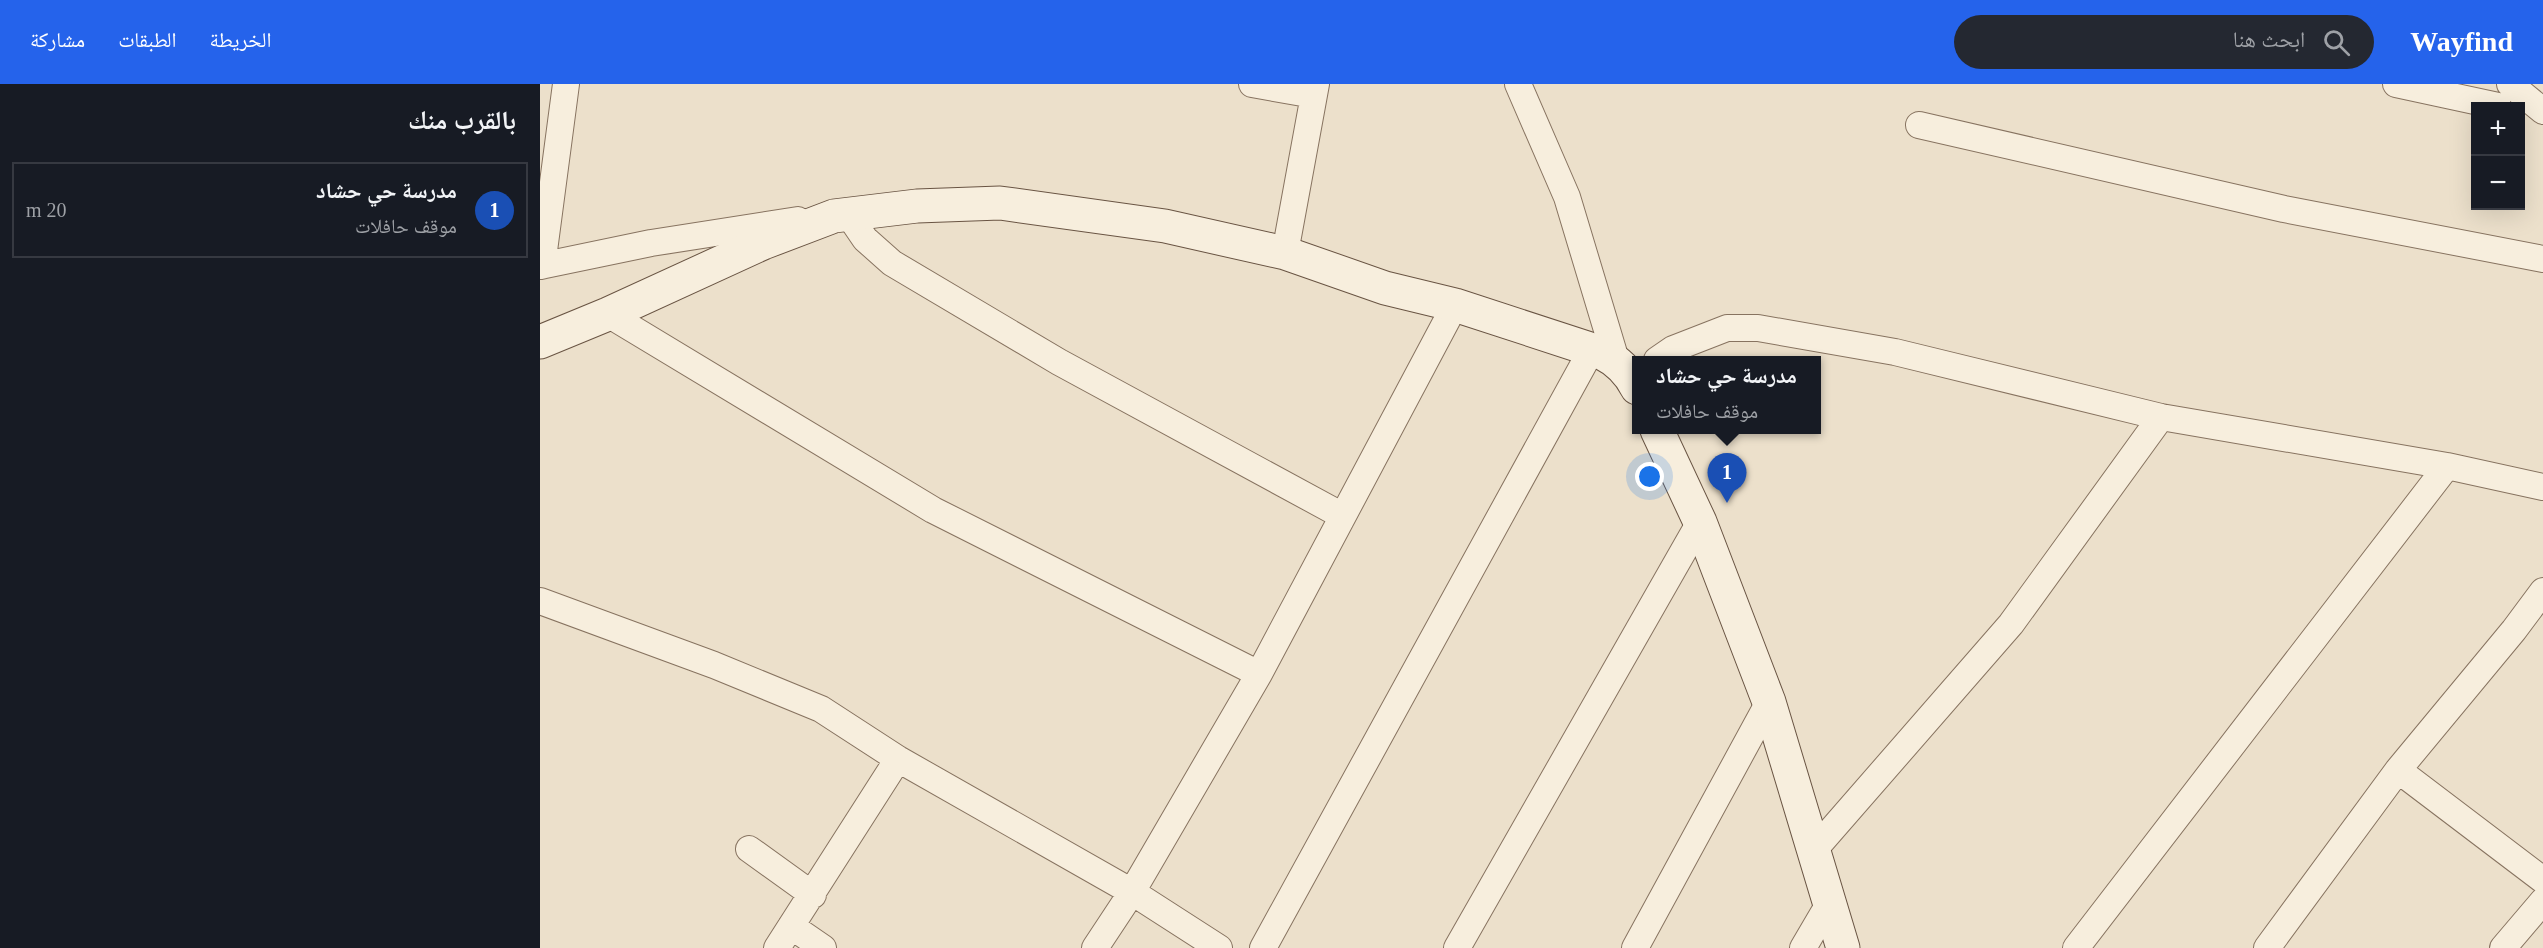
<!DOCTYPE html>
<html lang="ar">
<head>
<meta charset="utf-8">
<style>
	:root { --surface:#171b24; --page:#242831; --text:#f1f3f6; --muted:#9ea1a6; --line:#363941; --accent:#2563eb }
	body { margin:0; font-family:"Times New Roman","Noto Naskh Arabic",serif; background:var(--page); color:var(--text); direction:rtl }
	.controls { position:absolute; right:18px; top:18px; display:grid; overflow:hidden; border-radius:0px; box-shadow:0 6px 24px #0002 }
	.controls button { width:54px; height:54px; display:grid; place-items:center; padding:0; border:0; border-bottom:2px solid var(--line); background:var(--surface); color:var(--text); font:30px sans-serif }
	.you { position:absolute; left:1110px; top:393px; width:21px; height:21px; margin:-15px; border:4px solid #fff; border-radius:50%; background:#1a73e8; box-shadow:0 0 0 9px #1a73e833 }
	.badge { display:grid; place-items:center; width:39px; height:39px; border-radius:50%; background:var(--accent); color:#fff; font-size:20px; font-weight:700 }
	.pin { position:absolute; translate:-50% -50px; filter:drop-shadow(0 2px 3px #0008) }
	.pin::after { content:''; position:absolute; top:32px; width:21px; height:18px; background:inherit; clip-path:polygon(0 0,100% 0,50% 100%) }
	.popup { position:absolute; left:1092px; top:272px; width:189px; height:78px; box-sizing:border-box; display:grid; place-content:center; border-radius:0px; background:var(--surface); filter:drop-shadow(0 2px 4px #0005); font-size:20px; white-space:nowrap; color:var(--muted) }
	.popup b { font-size:22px; color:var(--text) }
	.popup::after { content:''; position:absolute; left:50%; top:100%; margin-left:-12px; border:12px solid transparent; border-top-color:var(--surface) }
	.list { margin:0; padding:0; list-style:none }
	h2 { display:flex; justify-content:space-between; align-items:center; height:78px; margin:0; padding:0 24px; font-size:26px }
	h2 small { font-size:20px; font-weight:400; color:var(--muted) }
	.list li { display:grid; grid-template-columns:39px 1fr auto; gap:18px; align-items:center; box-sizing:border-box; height:96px; margin:0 12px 12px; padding:0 12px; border:2px solid var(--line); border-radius:0px }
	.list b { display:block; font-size:22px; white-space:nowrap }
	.list p { margin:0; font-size:20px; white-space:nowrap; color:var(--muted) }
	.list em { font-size:20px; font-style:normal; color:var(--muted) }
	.icon { flex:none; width:33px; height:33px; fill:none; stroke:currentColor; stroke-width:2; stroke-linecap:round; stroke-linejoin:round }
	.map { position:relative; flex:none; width:2003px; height:864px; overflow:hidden; direction:ltr }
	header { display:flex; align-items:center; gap:36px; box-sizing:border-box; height:84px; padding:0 30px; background:var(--accent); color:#fff }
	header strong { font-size:28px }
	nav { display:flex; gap:33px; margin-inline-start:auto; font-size:21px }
	.search { width:420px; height:54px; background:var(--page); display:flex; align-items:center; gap:15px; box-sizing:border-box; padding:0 21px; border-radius:33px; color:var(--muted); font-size:22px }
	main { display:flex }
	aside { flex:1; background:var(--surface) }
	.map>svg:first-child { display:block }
</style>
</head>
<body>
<header>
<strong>Wayfind</strong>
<div class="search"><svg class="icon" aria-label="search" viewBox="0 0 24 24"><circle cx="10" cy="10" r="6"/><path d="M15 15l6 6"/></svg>ابحث هنا</div>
<nav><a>الخريطة</a><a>الطبقات</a><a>مشاركة</a></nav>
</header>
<main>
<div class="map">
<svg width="2003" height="864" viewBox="0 0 2003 864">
	<rect width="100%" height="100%" fill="#ece0cb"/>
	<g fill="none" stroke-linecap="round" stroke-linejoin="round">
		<defs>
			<path id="street" d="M712,0L774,11
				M978,0L1027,113L1076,276
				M1856,0L1958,22
				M1970,0L2003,27
				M1379,41L1744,125L2003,175
				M308,130L325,155L352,179L519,278L801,431
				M745,169L776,0
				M0,182L111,159L258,136
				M2,182L26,0
				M68,230L393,426L719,590
				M1117,276L1133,265L1187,244H1218L1355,268L1621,333L1907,382L2003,403
				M0,517L174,581L281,625L358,675L592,808L679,864
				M1858,686L2003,796
				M209,765L273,811
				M1274,766L1471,540L1621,333
				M251,842L283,864
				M237,864L358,675
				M555,864L592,808L719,590L915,221
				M723,864L1052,265
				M917,864L1160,438
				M1095,864L1229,618
				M1263,864L1290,818
				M1536,864L1907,382
				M1727,864L1858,686L1974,546L2003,507
				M1963,864L2003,817"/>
			<path id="secondary" d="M0,258L68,230L223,159L294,132L377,122L460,119L625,142L745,169L845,204L915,221L1062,269C1078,277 1089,288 1097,304
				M1117,346L1160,438L1229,618L1303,864"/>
		</defs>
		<!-- street casing -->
		<use href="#street" stroke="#877360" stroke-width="28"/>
		<!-- secondary casing -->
		<use href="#secondary" stroke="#695443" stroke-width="35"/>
		<!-- street -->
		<use href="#street" stroke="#f7eedd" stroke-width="26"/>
		<!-- secondary -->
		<use href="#secondary" stroke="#f7eedd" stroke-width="33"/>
	</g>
</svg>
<div class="controls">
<button>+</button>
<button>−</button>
</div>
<div class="you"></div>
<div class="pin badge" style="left:1187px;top:419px;background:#1a4fb4">1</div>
<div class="popup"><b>مدرسة حي حشاد</b>موقف حافلات</div>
</div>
<aside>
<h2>بالقرب منك<small></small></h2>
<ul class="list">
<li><span class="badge" style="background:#1a4fb4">1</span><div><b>مدرسة حي حشاد</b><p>موقف حافلات</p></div><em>20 m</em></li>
</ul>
</aside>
</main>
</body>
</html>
